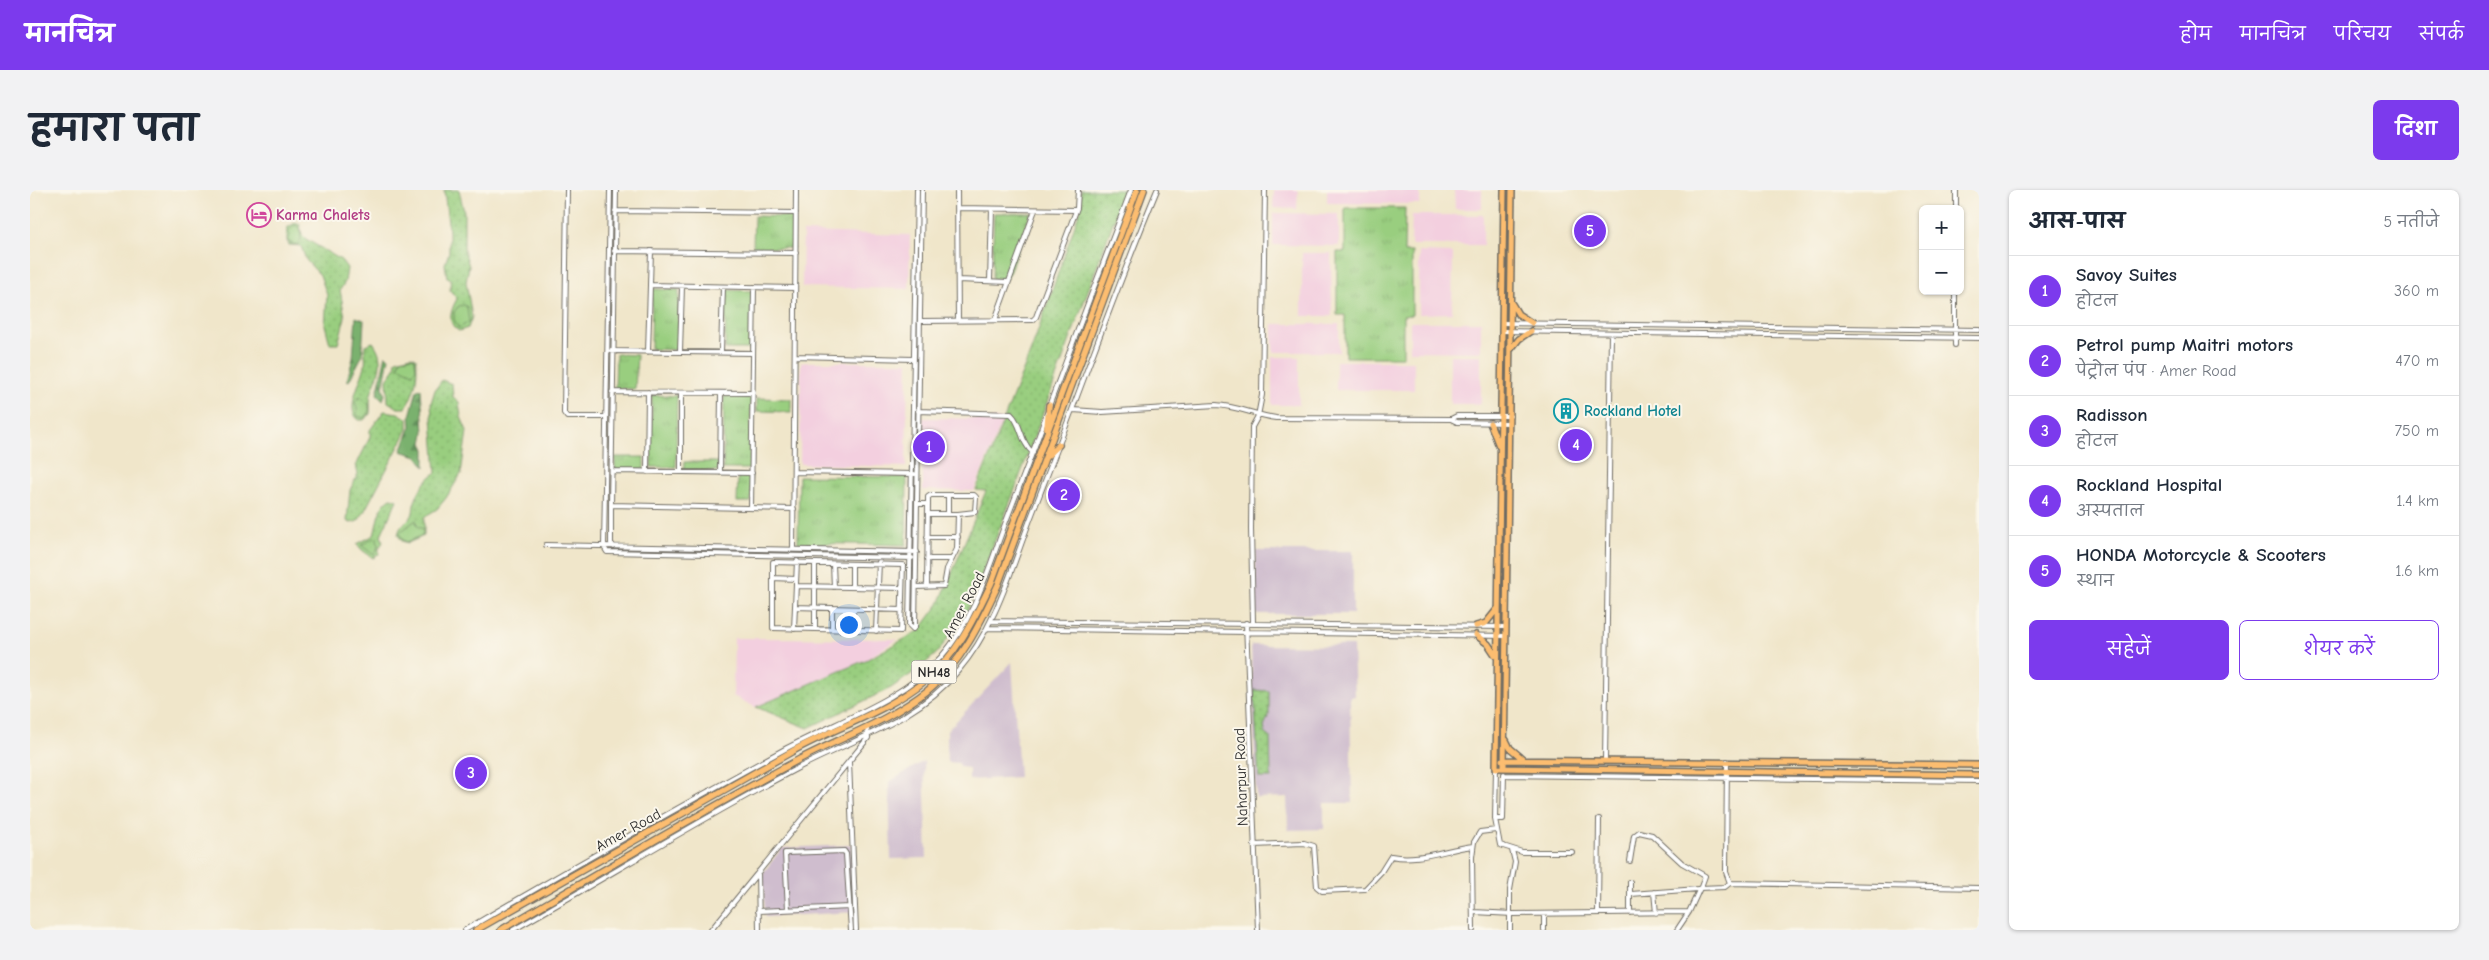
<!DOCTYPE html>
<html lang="hi">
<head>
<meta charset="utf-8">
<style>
	:root { --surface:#fff; --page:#f2f2f3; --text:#1f2937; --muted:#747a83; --line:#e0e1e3; --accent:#7c3aed }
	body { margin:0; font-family:"Comic Neue","Playpen Sans Deva",sans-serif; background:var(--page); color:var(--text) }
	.controls { position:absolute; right:15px; top:15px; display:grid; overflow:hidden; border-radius:8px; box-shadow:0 1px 4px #0004 }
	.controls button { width:45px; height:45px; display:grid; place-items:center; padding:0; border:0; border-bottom:1px solid var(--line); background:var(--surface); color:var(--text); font:25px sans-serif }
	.you { position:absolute; left:818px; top:434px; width:18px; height:18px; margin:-12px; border:4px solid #fff; border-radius:50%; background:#1a73e8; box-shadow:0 0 0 8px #1a73e833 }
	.badge { display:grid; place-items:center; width:32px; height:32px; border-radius:50%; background:var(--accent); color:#fff; font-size:16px; font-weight:700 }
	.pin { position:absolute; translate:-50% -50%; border:2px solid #fff; box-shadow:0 1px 5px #0006 }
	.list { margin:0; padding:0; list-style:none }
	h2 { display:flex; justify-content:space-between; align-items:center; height:65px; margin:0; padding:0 20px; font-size:21px }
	h2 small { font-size:16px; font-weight:400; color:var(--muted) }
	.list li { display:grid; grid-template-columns:32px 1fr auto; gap:15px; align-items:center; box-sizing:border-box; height:70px; padding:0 20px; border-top:1px solid var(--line) }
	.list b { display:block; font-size:19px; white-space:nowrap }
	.list p { margin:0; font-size:16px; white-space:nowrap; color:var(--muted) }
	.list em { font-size:16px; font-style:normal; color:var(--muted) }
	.actions { display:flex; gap:10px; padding:15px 20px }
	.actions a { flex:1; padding:11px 0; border:1px solid var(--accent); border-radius:8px; text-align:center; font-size:18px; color:var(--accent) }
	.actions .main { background:var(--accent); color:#fff }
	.map { position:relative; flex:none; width:1949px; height:740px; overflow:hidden; border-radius:8px }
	header { display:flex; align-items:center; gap:30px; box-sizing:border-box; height:70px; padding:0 25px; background:var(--accent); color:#fff }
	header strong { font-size:24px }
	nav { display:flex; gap:28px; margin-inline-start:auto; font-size:18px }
	.intro { display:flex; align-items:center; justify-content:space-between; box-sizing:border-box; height:120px; padding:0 30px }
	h1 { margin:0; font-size:35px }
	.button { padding:12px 22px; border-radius:8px; background:var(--accent); color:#fff; font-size:18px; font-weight:700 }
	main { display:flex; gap:30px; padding:0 30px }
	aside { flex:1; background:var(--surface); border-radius:8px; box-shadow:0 1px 4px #0004 }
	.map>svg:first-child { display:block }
</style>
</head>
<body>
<header>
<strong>मानचित्र</strong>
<nav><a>होम</a><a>मानचित्र</a><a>परिचय</a><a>संपर्क</a></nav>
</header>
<div class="intro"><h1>हमारा पता</h1><a class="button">दिशा</a></div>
<main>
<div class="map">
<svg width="1949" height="740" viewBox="0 0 1949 740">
	<defs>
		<pattern id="grass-dots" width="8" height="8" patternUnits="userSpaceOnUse" patternTransform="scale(1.25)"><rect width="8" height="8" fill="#99ce7f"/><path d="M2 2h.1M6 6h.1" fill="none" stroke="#84b16e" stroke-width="1.8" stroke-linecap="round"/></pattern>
		<pattern id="forest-firs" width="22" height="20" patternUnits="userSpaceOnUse" patternTransform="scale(1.25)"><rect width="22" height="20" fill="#7ab16e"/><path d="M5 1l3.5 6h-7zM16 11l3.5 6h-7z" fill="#64905b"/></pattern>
		<pattern id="park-tufts" width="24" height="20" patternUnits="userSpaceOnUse" patternTransform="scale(1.25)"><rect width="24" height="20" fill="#99ce7f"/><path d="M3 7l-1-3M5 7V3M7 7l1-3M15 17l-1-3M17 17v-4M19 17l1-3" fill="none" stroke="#84b16e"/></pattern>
	</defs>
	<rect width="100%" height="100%" fill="#fbf7ec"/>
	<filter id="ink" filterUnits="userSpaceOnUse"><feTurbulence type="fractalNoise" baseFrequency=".02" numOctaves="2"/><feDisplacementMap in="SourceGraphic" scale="10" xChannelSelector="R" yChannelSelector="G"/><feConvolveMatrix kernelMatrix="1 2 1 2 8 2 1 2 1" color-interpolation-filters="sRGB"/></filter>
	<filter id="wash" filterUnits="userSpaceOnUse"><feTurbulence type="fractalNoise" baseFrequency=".0096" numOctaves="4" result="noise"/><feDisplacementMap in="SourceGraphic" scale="20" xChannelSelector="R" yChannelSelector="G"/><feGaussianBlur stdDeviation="1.12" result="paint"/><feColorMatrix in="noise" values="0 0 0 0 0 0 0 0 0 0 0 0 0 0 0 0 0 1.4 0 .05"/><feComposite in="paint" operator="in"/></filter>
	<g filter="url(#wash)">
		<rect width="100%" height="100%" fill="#f0e6ca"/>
		<!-- built -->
		<path fill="#f3cfdf" d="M1244,0H1268L1267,19L1243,18Z
			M1297,0H1390V14L1297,13Z
			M1424,0H1452V19H1425Z
			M1243,23L1309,24V56L1243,55Z
			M1382,25H1453V55H1381Z
			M773,42L880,45L879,99L772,97Z
			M1389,62L1423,63L1422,123L1389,124Z
			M1272,63H1301L1302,126H1272Z
			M1380,132H1451V162L1380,161Z
			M1243,134H1309V162H1243Z
			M1420,165H1451V214H1420Z
			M1242,167H1269V215H1242Z
			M1306,171H1384V200H1306Z
			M771,172H878L876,277L770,274Z
			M893,228L973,229L944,301L893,300Z
			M704,448L868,449L837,469L725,517L703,506Z"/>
		<!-- industrial -->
		<path fill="#cfbdce" d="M1226,361H1323V424H1225Z
			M1221,455L1323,456L1325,506L1320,507L1322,613H1294V639L1258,640L1257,607L1226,608Z
			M982,472L989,587L939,590V578L930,577L929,573L917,572V541Z
			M894,571L897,668L861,669L859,592Z
			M821,655L825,722L735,727L733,683L752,658Z"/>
		<!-- grass -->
		<path fill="url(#grass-dots)" stroke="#627c55" d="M414,0H429L434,22V60L439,76L436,92L442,127L438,138L429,141C416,134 421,119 427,109L420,100L421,89L417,87L415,74L419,62V41Z
			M1051,0H1095L984,302L937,422L907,463L890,478L861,498L778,538L726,517L838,469L889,441L909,414L956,301L946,300L1002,158L1050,20Z
			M265,33L270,35L272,45L276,49L311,70L317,78L315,92L310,100L315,127L308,154H300L295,135L297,105L290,85L276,70L271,56L259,55L257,51V38Z
			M343,152C357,171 347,185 341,204C339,210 341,218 340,224L334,230H329C314,220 331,192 334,179C337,171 334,163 335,155Z
			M381,166L386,168C389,183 385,205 375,218H368L358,212L357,189L365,178L366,170Z
			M412,190L422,194L423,207L429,212L431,227L437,241L431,284L416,308L407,319L394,327V346L378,353L372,351L368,345C370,334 375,334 381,327C384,323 383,319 384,315C387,303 395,289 406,283L401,213L405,200Z
			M354,221L368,223L378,229V239L333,324L328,331L321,333L317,331L320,300L328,284L326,276L340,247V240Z
			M361,308L367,310L351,345L353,352L349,358V364L343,368L332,360L327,354L344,345C348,332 347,317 361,308Z
			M1224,500L1239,501V525L1234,536L1235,543L1240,547L1241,588H1229Z"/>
		<!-- forest -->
		<path fill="url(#forest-firs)" stroke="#526e4c" d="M326,127L334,130L332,166L319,191L317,190L323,168Z
			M356,165L359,168L353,197L355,204L353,210L347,204Z
			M391,199L394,243L392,253L395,259V277L387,266L371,261L381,236L380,226L387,200Z"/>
		<!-- park -->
		<path fill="url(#park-tufts)" stroke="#627c55" d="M1315,18H1375L1374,62H1382V125L1373,126V167H1315V125H1307V62H1315Z
			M964,23H1001L977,89H962Z
			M724,26L763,27V58H723Z
			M622,99L649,100L648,160L621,159Z
			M696,100L722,101L721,159H695Z
			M586,164L607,165L605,199L585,198Z
			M622,205L647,206L646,277H621Z
			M694,206L721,207L720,279H693Z
			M727,208L761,209V222L727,221Z
			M585,267H614V279H585Z
			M654,272H688V281H654Z
			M708,285H721V312H707Z
			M769,286L877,287L876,355L768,353Z"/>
		<!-- pitch -->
		<path fill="#99ce7f" stroke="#627c55" d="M265,35L270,38L271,49L268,54L264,55L258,51L260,45L258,41Z
			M434,115L437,117L439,132L429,138L424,130V122L429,116Z
			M383,167L385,170L386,179L383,183L368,176L371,169Z
			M330,207L339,214V221L334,228L327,226V218L325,212Z
			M386,330L387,336L393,339V345L377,352L373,350L369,343Z
			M344,348L347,349L348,357L344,365L331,355Z"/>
	</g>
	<g filter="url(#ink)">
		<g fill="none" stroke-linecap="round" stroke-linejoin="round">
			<defs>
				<path id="minor" d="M537,0L534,223L537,227H576
					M580,0L574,357L577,362L882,368
					M887,0L879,435L883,439L885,437L892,0
					M927,0L928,130
					M928,18L1046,20
					M1926,19V0
					M585,21L766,23
					M584,61L766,63
					M928,90L978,92
					M960,91L962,19
					M620,95L765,98
					M965,130L1005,20
					M891,131L1003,130L1006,127L1047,18L1048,0
					M1472,133L1949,140
					M1472,141L1949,148
					M1925,155V101
					M581,161L723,163
					M618,162L621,61
					M650,162L652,96
					M691,162L693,97
					M765,166L883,169
					M582,202L723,203
					M651,203V282
					M1019,216L1101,0
					M1043,220L1072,222L1186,215C1207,216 1225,225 1246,228L1421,229L1427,226H1480
					M888,221L981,224C992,234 990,252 1003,263
					M1421,229L1427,232L1479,233
					M582,281L722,283
					M617,282L618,202
					M764,282L884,284
					M690,283L691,203
					M918,305V324
					M581,315L764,319
					M721,318L724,97
					M898,324H928
					M897,347H928
					M516,355L887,362
					M584,357L581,353V315L586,0
					M763,360L766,0
					M897,369H922
					M743,372L873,375L871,441L743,438Z
					M803,374L804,397
					M822,374V397
					M743,388L766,389
					M766,396L872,398
					M886,397L914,396L917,379L927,359L928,324L945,322L946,307L944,305H901L898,307V314H888
					M897,397L898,314
					M765,417L872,420
					M802,419V439
					M961,431L1476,437
					M1223,432L1221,339L1222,237L1228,226L1232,205L1235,0
					M1216,433L1228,740
					M958,438L1476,446
					M764,439L767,371
					M785,439V373
					M823,440V419
					M846,441L849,372
					M1575,571L1581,143
					M1697,571L1696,682L1700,693L1949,698
					M819,572L826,740
					M1466,578L1465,629L1470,655L1492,662H1542
					M1474,585L1949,591
					M1465,629H1473L1474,584
					M1224,655L1274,653L1284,656L1287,697L1292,701L1335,699L1351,682L1361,666C1388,672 1416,659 1443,656
					M1600,671L1604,646L1609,642L1622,645L1652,673L1675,686L1671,697
					M728,682L729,740
					M1600,692V723
					M1624,702L1626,723
					M1601,704L1668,699
					M758,719L755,663L814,661L816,664L821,740
					M728,721L820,717
					M1444,722L1483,724L1659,722
					M1568,723L1569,629
					M435,740C541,678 649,617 757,558C809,530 870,512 911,467C944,430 958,380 975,334C989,297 1004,260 1017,223
					M483,740C577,687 669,630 764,580C820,550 886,532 928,481C967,436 982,376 1003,322C1045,215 1083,106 1127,0
					M681,740L838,548L837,538
					M1443,740L1442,667L1444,652L1450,642L1466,640
					M1480,740V700L1485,672L1482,660
					M1514,740V724
					M1647,740L1659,722L1670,698L1695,697L1700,693"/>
				<path id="major" d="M1474,0L1466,578L1949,585
					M1482,114L1488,124L1502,133
					M1481,159L1489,149L1501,141
					M1460,233L1469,256
					M1446,436L1456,433L1468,418
					M1446,445L1458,454L1466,466
					M1476,550L1480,558L1493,569
					M1472,570L1949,575
					M1474,578L1482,0"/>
				<path id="highway" d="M1017,238L1019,215
					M1016,267L1029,255
					M446,740C552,681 657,620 763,561C806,537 857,522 896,490C927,465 944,429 961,394L1107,0
					M471,740C570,682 669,623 770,569C812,547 859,531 897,501C931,474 950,434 968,395L1114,0"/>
			</defs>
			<!-- minor casing -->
			<use href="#minor" stroke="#706c63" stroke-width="6"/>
			<!-- major casing -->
			<use href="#major" stroke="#706c63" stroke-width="8"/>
			<!-- highway casing -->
			<use href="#highway" stroke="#706c63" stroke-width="8"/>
			<!-- minor -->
			<use href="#minor" stroke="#fff" stroke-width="4"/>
			<!-- major -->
			<use href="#major" stroke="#fcbd6f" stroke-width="5"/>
			<!-- highway -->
			<use href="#highway" stroke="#fcbd6f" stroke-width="5.5"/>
		</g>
	</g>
	<!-- icons -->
	<defs>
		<symbol id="hotel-ring" viewBox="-11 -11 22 22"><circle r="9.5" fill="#fbf7ec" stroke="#d1479c" stroke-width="1.5"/><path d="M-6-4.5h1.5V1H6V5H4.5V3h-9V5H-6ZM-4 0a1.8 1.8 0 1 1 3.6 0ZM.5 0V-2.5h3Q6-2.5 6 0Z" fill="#d1479c"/></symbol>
		<symbol id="building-ring" viewBox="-11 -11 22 22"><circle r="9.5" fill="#fbf7ec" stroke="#0f9aa8" stroke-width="1.5"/><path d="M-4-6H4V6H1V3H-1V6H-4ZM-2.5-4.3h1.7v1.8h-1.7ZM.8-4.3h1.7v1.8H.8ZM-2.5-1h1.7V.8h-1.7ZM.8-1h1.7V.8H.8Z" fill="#0f9aa8"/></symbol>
	</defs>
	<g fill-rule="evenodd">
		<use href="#hotel-ring" x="215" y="11" width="28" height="28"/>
		<use href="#building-ring" x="1522" y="207" width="28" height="28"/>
	</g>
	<g text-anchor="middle" stroke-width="4" stroke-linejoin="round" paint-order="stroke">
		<!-- shield labels -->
		<rect fill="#fbf7ec" stroke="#696865" stroke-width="1" x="881.5" y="470.5" width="45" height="23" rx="4"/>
		<g font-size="14" font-weight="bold" fill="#2b2b2b">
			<text x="904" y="487">NH48</text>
		</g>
		<!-- hotel labels -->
		<g font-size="15" font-weight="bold" fill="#b23c85" stroke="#fbf7ec" text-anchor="start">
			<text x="246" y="30">Karma Chalets</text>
		</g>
		<!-- culture labels -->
		<g font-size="15" font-weight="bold" fill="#0d838f" stroke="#fbf7ec" text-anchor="start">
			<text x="1554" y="226">Rockland Hotel</text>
		</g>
		<!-- street labels -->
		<g font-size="15" fill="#2b2b2b" stroke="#fbf7ec">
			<text transform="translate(934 415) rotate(-62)" y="5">Amer Road</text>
			<text transform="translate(1211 587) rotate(-92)" y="5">Naharpur Road</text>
			<text transform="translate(598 640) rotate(-29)" y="5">Amer Road</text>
		</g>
	</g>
</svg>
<div class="controls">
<button>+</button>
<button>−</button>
</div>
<div class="you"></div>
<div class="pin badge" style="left:899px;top:257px">1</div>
<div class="pin badge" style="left:1034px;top:305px">2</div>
<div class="pin badge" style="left:441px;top:583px">3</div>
<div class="pin badge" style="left:1546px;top:255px">4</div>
<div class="pin badge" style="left:1560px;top:41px">5</div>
</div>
<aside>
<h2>आस-पास<small>5 नतीजे</small></h2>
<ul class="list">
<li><span class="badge">1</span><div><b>Savoy Suites</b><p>होटल</p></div><em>360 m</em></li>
<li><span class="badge">2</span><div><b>Petrol pump Maitri motors</b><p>पेट्रोल पंप · Amer Road</p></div><em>470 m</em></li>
<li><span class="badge">3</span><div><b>Radisson</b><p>होटल</p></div><em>750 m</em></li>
<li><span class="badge">4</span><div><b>Rockland Hospital</b><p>अस्पताल</p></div><em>1.4 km</em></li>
<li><span class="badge">5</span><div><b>HONDA Motorcycle &amp; Scooters</b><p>स्थान</p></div><em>1.6 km</em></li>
</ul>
<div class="actions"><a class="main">सहेजें</a><a>शेयर करें</a></div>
</aside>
</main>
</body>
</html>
